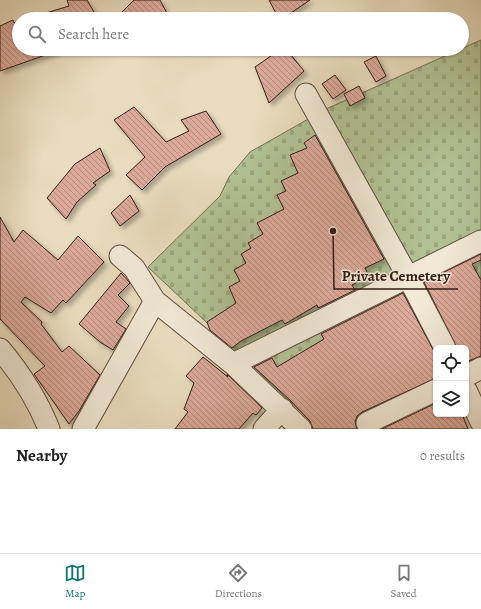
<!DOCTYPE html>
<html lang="en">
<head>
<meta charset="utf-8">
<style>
	:root { --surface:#fff; --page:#f2f2f2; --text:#222; --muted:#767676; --line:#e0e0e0; --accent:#0f766e }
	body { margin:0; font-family:Alegreya,serif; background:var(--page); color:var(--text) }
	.controls { position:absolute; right:12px; bottom:12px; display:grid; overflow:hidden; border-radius:6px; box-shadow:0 1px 3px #0004 }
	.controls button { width:36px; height:36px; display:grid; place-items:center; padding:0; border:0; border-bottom:1px solid var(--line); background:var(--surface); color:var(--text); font:20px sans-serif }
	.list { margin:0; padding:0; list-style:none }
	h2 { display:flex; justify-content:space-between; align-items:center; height:52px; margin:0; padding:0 16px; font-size:17px }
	h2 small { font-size:13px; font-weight:400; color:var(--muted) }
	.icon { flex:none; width:22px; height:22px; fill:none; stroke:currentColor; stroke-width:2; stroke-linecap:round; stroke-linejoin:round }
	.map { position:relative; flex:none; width:481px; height:429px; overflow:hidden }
	.search { position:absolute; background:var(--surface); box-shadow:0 1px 3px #0004; left:12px; right:12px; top:12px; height:44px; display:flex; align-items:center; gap:10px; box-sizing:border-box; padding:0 14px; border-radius:22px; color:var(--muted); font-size:15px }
	.sheet { height:124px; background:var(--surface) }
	nav { display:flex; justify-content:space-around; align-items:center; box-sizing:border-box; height:56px; border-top:1px solid var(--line); background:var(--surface); font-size:11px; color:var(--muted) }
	nav a { display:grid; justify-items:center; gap:2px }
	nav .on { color:var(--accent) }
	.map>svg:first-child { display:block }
</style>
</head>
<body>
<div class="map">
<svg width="481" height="429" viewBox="0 0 481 429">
	<defs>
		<pattern id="cemetery-stones" width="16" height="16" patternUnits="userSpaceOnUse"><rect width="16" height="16" fill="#b2c295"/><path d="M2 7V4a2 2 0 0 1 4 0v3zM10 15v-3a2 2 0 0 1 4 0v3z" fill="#9aa680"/></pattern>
		<pattern id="building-back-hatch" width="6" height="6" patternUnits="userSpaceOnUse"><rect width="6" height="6" fill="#dca99a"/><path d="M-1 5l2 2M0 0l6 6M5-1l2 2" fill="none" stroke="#b3897c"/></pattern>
		<filter id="shadow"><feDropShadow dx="3.5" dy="3.5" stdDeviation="2" flood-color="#0004"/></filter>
	</defs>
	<rect width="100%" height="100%" fill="#e9dcbe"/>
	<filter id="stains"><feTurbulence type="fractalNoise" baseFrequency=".005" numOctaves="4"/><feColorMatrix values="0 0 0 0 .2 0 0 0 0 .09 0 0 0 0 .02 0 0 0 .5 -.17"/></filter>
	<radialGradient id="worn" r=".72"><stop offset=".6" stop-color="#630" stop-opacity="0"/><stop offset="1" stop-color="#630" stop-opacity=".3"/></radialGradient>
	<!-- cemetery -->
	<path fill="url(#cemetery-stones)" stroke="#727054" d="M481,40V354L466,348H436V378L338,429H319L148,267L220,196L229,177L250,152L326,109Z"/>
	<!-- building -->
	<path fill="url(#building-back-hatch)" stroke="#321d14" filter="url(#shadow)" d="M67,0H87L98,19H36V16L69,6Z
		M134,0H160L170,19H129L122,12Z
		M269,0H310L282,19H279Z
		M13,20L14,23L19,21V49H57V51L0,71V26Z
		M281,49H286L304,71L269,103L255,67Z
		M376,56L386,76L376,82L364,62Z
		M335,75L346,90L333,99L322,84Z
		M359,86L365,98L350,106L344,94Z
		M134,107L166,142L189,131L181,120L206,111L221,134L165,167L142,190L126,175L145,157L114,120Z
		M315,135L384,259L365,268L369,276L352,285L355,290L318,308L317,305L285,324L282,320L241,341L232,348L210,330L207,322L236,303L229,287L240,281L234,270L246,263L241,254L251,248L248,243L263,234L257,223L284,209L277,195L286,191L281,181L298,173L290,155L307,148L304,143Z
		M100,148L110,171L93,183L96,185L77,202L66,219L47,198L75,164Z
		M130,195L139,211L120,226L111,213Z
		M0,217L14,242L23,230L58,260L78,236L104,262L66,303L63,300L51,313L25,297L21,302L42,322L41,324L62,352L69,346L100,375L79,411L69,424L34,374L45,366L0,319Z
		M481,254V260L472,264L481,280V356L466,362V348H457L424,282Z
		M121,273L130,283L118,295L129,306L116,322L126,329L113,350L100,342L79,324Z
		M403,293L436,355V378L362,412L357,416L355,422L357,429H313L310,421L290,400L254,367L272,358L277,367L324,339L321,334Z
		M203,357L228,377L227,374L262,408L256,415L253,413L239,429H175L188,412L184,409L194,383L186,376Z
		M436,403V414H462L468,429H382Z"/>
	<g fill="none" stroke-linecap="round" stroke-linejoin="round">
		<defs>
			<path id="minor" d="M306,94L408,277L445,348
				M120,256L134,268L155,301L233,364L301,429
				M0,349C21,374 37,399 49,429
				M233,364L481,241
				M466,376L481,368
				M466,390L481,422
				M367,423L436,390
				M83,429L155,301
				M264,429L282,409"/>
		</defs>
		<!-- minor casing -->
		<use href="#minor" stroke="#604d3e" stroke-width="23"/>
		<!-- minor -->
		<use href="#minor" stroke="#f1e8d5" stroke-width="21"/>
	</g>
	<!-- callouts -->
	<path fill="none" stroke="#321d14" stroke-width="1.5" d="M333 231L334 289H458"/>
	<circle fill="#321d14" stroke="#f1e8d5" stroke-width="1.5" cx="333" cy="231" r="4"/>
	<g font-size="15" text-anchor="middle" font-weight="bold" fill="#321d14" stroke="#f1e8d5" stroke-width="3" stroke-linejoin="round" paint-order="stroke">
		<text x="396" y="281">Private Cemetery</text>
	</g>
	<rect width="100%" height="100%" filter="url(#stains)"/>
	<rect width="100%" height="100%" fill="url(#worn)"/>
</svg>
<div class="controls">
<button><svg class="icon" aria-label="locate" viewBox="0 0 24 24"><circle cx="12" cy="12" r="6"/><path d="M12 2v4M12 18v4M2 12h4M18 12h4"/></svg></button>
<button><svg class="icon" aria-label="layers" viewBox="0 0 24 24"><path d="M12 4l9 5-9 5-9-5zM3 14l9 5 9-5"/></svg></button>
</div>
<div class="search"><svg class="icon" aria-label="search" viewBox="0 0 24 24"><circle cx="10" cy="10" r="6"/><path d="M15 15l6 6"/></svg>Search here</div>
</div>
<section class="sheet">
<h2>Nearby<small>0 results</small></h2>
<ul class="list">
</ul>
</section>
<nav>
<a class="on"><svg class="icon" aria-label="map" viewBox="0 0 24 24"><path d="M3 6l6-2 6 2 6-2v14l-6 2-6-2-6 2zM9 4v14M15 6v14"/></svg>Map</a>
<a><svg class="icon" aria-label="directions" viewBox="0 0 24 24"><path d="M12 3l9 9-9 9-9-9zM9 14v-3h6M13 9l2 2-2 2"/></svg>Directions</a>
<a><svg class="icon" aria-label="saved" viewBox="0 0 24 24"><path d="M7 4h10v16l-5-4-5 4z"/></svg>Saved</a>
</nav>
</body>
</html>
